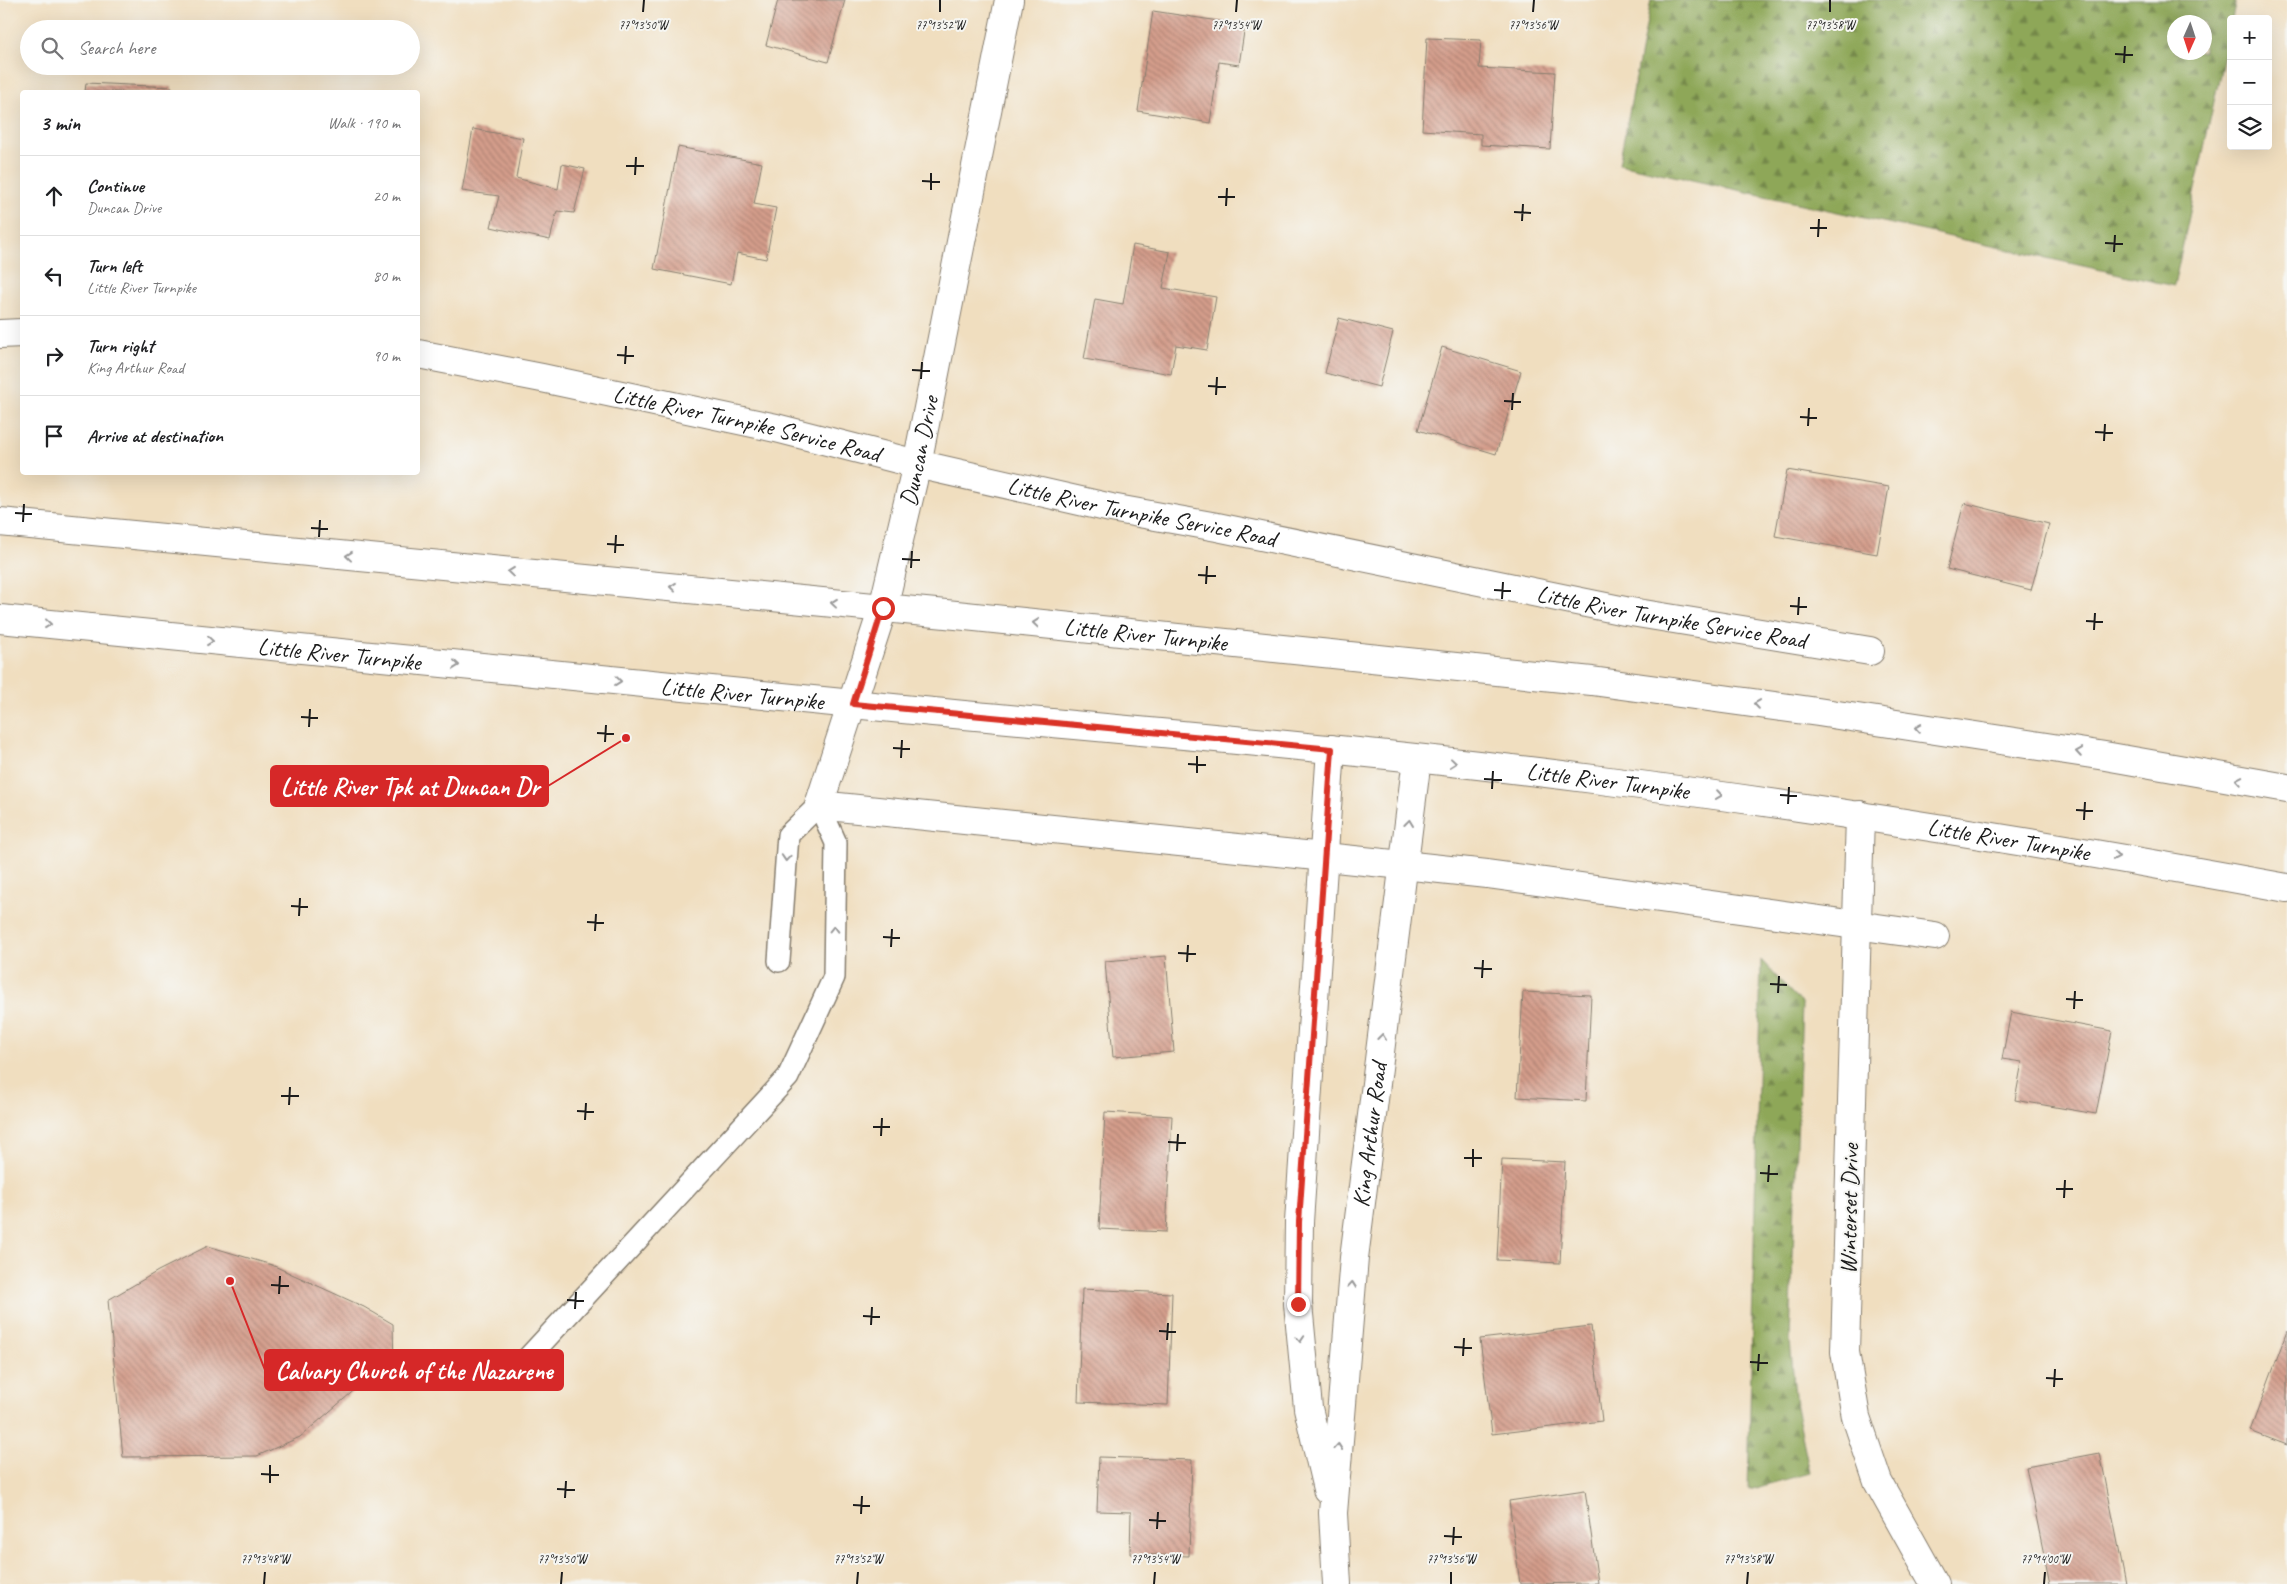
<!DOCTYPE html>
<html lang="en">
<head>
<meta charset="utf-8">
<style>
	:root { --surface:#fff; --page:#f6f6f6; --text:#202124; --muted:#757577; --line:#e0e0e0 }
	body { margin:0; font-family:Caveat,sans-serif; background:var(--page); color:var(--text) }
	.controls { position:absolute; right:15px; top:15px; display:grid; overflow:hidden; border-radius:5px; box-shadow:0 5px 20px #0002 }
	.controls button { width:45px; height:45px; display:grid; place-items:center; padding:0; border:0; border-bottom:1px solid var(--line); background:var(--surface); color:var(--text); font:25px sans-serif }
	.compass { position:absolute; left:2167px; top:15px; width:45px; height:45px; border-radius:50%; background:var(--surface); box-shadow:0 5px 20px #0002; rotate:183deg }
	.stop { position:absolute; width:15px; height:15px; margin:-11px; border:4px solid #d93025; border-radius:50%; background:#fff }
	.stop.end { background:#d93025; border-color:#fff; box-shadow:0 1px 5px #0008 }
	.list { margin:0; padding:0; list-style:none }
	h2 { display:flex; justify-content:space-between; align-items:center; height:65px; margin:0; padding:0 20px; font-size:21px }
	h2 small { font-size:16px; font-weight:400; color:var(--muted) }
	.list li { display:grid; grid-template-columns:32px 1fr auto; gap:15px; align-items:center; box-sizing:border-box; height:80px; padding:0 20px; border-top:1px solid var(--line) }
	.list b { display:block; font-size:19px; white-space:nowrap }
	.list p { margin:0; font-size:16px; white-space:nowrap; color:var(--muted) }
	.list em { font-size:16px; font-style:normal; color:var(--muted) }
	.icon { flex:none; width:28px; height:28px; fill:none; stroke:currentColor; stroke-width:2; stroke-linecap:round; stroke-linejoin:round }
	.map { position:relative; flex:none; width:2287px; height:1584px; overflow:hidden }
	.search { position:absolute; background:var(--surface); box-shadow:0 5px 20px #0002; left:20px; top:20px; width:400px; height:55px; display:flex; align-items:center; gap:12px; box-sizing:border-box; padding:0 18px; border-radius:28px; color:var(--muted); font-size:19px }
	.panel { position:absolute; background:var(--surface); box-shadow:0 5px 20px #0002; left:20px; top:90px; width:400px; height:385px; border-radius:5px }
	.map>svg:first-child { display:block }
</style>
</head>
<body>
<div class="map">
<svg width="2287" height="1584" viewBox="0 0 2287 1584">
	<defs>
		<pattern id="forest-firs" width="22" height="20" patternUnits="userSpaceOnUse" patternTransform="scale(1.25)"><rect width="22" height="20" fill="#8ea759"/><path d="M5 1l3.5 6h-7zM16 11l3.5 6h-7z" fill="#738749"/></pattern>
		<pattern id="building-back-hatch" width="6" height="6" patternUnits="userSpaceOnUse" patternTransform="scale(1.25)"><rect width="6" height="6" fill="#d49d8b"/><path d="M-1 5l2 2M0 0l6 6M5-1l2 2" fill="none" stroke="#ab7f71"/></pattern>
	</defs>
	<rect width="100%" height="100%" fill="#f6f6f2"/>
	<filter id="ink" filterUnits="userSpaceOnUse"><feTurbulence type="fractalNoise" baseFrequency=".02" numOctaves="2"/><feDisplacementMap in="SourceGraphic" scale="10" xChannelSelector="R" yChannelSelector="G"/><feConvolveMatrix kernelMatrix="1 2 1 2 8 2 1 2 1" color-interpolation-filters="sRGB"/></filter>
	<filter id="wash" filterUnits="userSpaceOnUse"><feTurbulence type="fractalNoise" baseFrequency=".0096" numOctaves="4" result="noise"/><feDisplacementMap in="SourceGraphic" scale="20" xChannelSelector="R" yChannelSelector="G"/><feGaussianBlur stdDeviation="1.12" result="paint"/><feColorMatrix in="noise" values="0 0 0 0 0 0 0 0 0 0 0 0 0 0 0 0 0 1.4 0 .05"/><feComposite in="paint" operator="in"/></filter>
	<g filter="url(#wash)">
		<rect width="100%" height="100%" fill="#f0debf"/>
		<!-- forest -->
		<path fill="url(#forest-firs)" stroke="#55623a" fill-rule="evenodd" d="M1651,0H2236L2174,286L1619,164ZM2174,22H2204V52H2174Z
			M1761,960L1802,1004L1790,1340L1796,1407L1810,1473L1748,1490Z"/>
		<g id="blocks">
			<!-- building -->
			<path fill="url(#building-back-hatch)" d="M778,0H845L828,62L766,45Z
				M1153,11L1245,25L1239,65L1219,62L1210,123L1138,111Z
				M1427,38L1481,40L1479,68L1555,72L1550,149L1481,145V134L1422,130Z
				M86,83L172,87V92H85Z
				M473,129L523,138L516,178L558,189L562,164L585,169L574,213L557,211L550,240L491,227L499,196L462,191Z
				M678,147L762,163L754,204L776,208L766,259L737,253L731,284L654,269Z
				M1133,245L1170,252L1163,288L1216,297L1207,350L1176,345L1171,374L1084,359L1095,299L1123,304Z
				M1339,318L1393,332L1379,387L1325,373Z
				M1442,347L1521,371L1496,454L1418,430Z
				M1787,470L1889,487L1877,554L1775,536Z
				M1964,503L2049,524L2031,590L1947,569Z
				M1166,956L1174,1052L1113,1057L1105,961Z
				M1523,992L1591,995L1586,1101L1517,1097Z
				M2011,1012L2112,1031L2096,1114L2015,1100L2022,1062L2002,1059Z
				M1105,1112L1172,1116L1166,1232L1099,1229Z
				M1502,1159L1565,1162L1560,1263L1497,1260Z
				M208,1246L272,1265L364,1307L393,1324L394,1368L358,1387L300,1437L257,1456L123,1457L108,1300L158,1271Z
				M1082,1289L1172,1293L1168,1405L1078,1402Z
				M1591,1326L1602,1421L1492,1434L1480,1339Z
				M2287,1331V1445L2250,1431Z
				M2100,1453L2126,1584H2050L2026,1467Z
				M1099,1457L1192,1460L1189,1556L1130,1554L1131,1512L1097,1511Z
				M1585,1490L1598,1583L1520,1584L1509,1501Z"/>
		</g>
	</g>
	<g filter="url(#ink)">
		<use href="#blocks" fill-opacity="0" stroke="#867d6e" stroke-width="1"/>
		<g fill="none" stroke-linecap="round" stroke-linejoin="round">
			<defs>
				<path id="lane" d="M513,1374L788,1077L834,977L836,843L819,805L788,835L779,961"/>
				<g id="street">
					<path d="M0,334L22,333"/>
					<path id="s1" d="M418,354L542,378L776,428L917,464L1111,508L1217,527L1625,611L1870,651"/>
					<path id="s2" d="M883,608L917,464L1009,0"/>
					<path d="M1860,815L1845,1352L1856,1417L1878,1482L1935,1584"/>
					<path d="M1403,865L1487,874L1935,936"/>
				</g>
				<g id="secondary">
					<path d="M883,608L819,805L1403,865"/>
					<path d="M1327,1489L1308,1408L1298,1304L1299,1222L1331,749"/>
					<path id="s3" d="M1337,1584L1333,1513L1354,1258L1417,759"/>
				</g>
				<g id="primary">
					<path id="s4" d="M0,522L956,615L1592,681L1818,712L2105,756L2287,788"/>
					<path id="s5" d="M0,619C311,652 622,683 933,712C1156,733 1379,751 1601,780C1831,809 2059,846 2287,888"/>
				</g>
			</defs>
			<!-- lane casing -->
			<use href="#lane" stroke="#867d6e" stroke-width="24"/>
			<!-- street casing -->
			<use href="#street" stroke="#867d6e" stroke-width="30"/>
			<!-- secondary casing -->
			<use href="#secondary" stroke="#867d6e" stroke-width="30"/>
			<!-- primary casing -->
			<use href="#primary" stroke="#867d6e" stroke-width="30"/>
			<!-- lane -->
			<use href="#lane" stroke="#fff" stroke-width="21"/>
			<!-- street -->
			<use href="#street" stroke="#fff" stroke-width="28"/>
			<!-- secondary -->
			<use href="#secondary" stroke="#fff" stroke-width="28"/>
			<!-- primary -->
			<use href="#primary" stroke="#fff" stroke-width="28"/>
		</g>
		<!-- one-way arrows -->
		<defs><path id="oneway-chevron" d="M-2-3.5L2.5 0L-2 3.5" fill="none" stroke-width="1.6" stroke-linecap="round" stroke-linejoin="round" transform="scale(1.25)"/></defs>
		<g stroke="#999">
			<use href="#oneway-chevron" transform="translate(349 556) rotate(-174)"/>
			<use href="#oneway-chevron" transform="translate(511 572) rotate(-174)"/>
			<use href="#oneway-chevron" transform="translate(673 587) rotate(-174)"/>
			<use href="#oneway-chevron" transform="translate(834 603) rotate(-174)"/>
			<use href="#oneway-chevron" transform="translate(1036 623) rotate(-174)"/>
			<use href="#oneway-chevron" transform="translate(48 624) rotate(6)"/>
			<use href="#oneway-chevron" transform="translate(210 641) rotate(6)"/>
			<use href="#oneway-chevron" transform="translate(456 665) rotate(6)"/>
			<use href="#oneway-chevron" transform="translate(618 681) rotate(6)"/>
			<use href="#oneway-chevron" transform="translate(1757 704) rotate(-172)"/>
			<use href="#oneway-chevron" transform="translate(1918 728) rotate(-171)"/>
			<use href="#oneway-chevron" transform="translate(2079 752) rotate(-171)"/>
			<use href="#oneway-chevron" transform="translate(1453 763) rotate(6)"/>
			<use href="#oneway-chevron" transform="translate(2239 780) rotate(-170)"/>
			<use href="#oneway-chevron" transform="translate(1719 795) rotate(8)"/>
			<use href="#oneway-chevron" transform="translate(1409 823) rotate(-83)"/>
			<use href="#oneway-chevron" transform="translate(2116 856) rotate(10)"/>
			<use href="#oneway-chevron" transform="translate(786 858) rotate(94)"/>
			<use href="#oneway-chevron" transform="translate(834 929) rotate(-89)"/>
			<use href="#oneway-chevron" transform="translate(1382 1037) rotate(-83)"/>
			<use href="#oneway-chevron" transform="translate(1352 1285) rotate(-85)"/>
			<use href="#oneway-chevron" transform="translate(1300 1339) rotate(86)"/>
			<use href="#oneway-chevron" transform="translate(1338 1447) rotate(-85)"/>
		</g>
	</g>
	<g fill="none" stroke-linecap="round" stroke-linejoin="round" filter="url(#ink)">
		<!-- route -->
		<path stroke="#d93025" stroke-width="6" d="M883,608L853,704L1332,749L1299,1222L1298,1304"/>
	</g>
	<!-- ticks -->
	<path fill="none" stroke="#1c1c1c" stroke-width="2" d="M643,12L644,0M940,12V0M1236,12L1237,0M1533,12L1534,0M1830,12V0M2115,54L2133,55M2124,63L2125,46M626,166H644M635,175L636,157M922,181L940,182M931,190V173M1218,197H1235M1226,206L1227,188M1514,212L1531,213M1522,221L1523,204M1810,228H1827M1818,237L1819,219M2105,243L2123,244M2114,252L2115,235M617,355L634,356M625,364L626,346M912,370L930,371M921,379L922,362M1208,386L1226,387M1216,395L1217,377M1504,401L1521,402M1512,410L1513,393M1800,417L1817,418M1808,426L1809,408M2095,432L2113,433M2104,441L2105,424M15,513L32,514M23,522L24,504M311,528L328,529M319,537L320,520M607,544L624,545M615,553L616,535M902,559L920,560M911,568L912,551M1198,575L1216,576M1206,584L1207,566M1494,590L1511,591M1502,599L1503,582M1790,606L1807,607M1798,615L1799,597M2086,621L2103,622M2094,630L2095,613M301,717L318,718M309,727L310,709M597,733L614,734M605,742L606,725M893,748L910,749M901,758L902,740M1188,764L1206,765M1197,773V756M1484,779L1502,780M1492,789L1493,771M1780,795L1797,796M1788,804L1789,787M2076,810L2093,811M2084,820L2085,802M291,906L308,907M299,916L300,898M587,922L604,923M595,931L596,914M883,937L900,938M891,947L892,929M1178,953L1196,954M1187,962L1188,945M1474,968L1492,969M1482,978L1483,960M1770,984L1787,985M1778,993L1779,976M2066,999L2083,1000M2074,1009L2075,991M281,1096H299M289,1105L290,1087M577,1111L594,1112M585,1120L586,1103M873,1127H890M881,1136L882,1118M1168,1142L1186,1143M1177,1151L1178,1134M1464,1158H1482M1473,1167V1149M1760,1173L1778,1174M1768,1182L1769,1165M2056,1189H2073M2064,1198L2065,1180M271,1285L289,1286M279,1294L280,1276M567,1300L584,1301M575,1309L576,1292M863,1316L880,1317M871,1325L872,1307M1159,1331L1176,1332M1167,1340L1168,1323M1454,1347L1472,1348M1463,1356L1464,1338M1750,1362L1768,1363M1758,1371L1759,1354M2046,1378L2063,1379M2054,1387L2055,1369M261,1474L279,1475M270,1483V1465M557,1489L575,1490M565,1498L566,1481M853,1505L870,1506M861,1514L862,1496M1149,1520L1166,1521M1157,1529L1158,1512M1444,1536L1462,1537M1453,1545L1454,1527M264,1584L265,1572M561,1584L562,1572M857,1584L858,1572M1154,1584L1155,1572M1451,1584V1572M1747,1584L1748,1572M2044,1584L2045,1572"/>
	<g text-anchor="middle" stroke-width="4" stroke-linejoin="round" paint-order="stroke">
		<!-- street labels -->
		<g font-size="24" fill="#1c1c1c" stroke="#f6f6f2">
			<text dy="8" stroke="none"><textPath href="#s1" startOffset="336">Little River Turnpike Service Road</textPath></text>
			<text dy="8" stroke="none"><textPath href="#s2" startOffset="161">Duncan Drive</textPath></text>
			<text dy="8" stroke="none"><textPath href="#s1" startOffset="741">Little River Turnpike Service Road</textPath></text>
			<text dy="8" stroke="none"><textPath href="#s1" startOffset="1281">Little River Turnpike Service Road</textPath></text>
			<text dy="8" stroke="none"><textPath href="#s4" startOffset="1151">Little River Turnpike</textPath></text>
			<text dy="8" stroke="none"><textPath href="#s5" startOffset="341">Little River Turnpike</textPath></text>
			<text dy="8" stroke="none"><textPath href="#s5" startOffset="746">Little River Turnpike</textPath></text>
			<text dy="8" stroke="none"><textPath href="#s5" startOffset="1616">Little River Turnpike</textPath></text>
			<text dy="8" stroke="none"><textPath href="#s5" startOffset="2021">Little River Turnpike</textPath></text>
			<text dy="8" stroke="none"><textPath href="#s3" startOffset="451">King Arthur Road</textPath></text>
			<text transform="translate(1849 1209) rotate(-89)" y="8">Winterset Drive</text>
		</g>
	</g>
	<g font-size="12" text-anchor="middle" fill="#1c1c1c" stroke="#f6f6f2" stroke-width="4" stroke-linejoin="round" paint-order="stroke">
		<text x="643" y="29">77°13'50"W</text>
		<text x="1533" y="29">77°13'56"W</text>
		<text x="1830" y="29">77°13'58"W</text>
		<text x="940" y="29">77°13'52"W</text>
		<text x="1236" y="29">77°13'54"W</text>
		<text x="265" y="1563">77°13'48"W</text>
		<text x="562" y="1563">77°13'50"W</text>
		<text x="858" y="1563">77°13'52"W</text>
		<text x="1155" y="1563">77°13'54"W</text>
		<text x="1451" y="1563">77°13'56"W</text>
		<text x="1748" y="1563">77°13'58"W</text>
		<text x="2045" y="1563">77°14'00"W</text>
	</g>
	<!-- callouts -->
	<path fill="none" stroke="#d62828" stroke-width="2" d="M626 738L548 786M230 1281L265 1370"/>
	<g fill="#d62828" stroke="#f6f6f2" stroke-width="2">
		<circle cx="626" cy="738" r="5"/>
		<circle cx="230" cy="1281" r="5"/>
	</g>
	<g fill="#d62828" stroke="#d62828" stroke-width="2">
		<rect x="271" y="766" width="277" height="40" rx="5"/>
		<rect x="265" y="1350" width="298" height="40" rx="5"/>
	</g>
	<g font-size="25" text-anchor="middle" font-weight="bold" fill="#fff">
		<text x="410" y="795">Little River Tpk at Duncan Dr</text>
		<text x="414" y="1379">Calvary Church of the Nazarene</text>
	</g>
</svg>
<div class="controls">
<button>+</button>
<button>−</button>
<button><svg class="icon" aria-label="layers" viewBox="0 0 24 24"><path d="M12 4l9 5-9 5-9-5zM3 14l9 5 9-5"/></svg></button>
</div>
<svg class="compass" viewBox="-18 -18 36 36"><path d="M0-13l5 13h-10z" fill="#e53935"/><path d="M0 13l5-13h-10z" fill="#757577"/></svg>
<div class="stop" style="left:883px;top:608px"></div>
<div class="stop end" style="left:1298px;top:1304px"></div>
<div class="search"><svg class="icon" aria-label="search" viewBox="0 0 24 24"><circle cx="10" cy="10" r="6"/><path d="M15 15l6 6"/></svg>Search here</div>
<section class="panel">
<h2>3 min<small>Walk · 190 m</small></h2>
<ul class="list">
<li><svg class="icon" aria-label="ahead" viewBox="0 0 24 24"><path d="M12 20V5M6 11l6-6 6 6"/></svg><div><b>Continue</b><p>Duncan Drive</p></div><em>20 m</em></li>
<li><svg class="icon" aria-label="left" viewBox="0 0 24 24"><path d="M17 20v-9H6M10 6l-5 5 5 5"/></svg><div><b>Turn left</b><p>Little River Turnpike</p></div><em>80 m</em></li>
<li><svg class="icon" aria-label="right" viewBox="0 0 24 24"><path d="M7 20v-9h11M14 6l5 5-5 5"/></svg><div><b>Turn right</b><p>King Arthur Road</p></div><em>90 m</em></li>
<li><svg class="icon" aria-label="arrive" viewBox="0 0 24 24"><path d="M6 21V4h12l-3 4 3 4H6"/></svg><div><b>Arrive at destination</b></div></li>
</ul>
</section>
</div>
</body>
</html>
